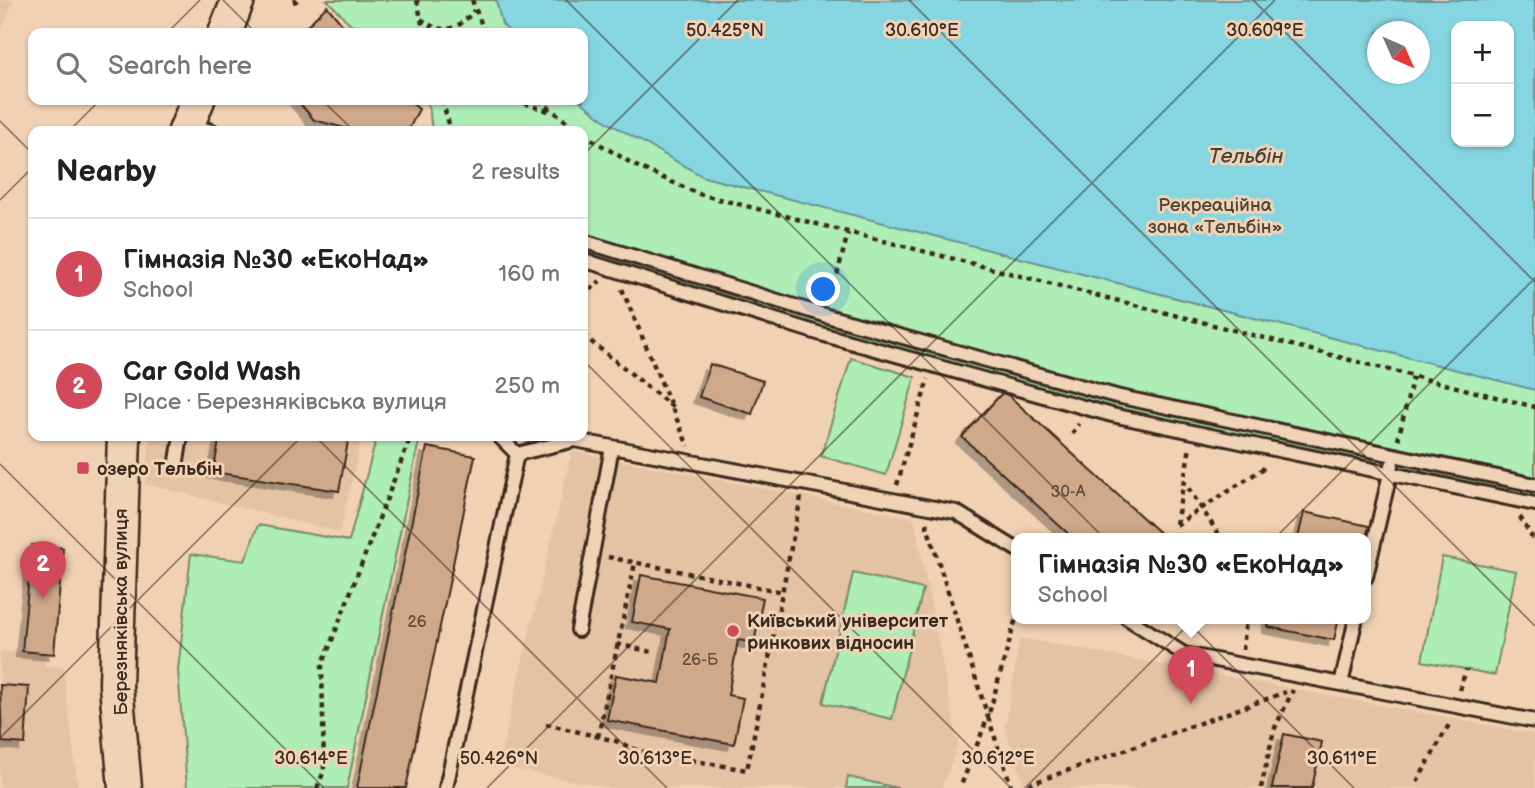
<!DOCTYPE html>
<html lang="en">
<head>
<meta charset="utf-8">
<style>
	:root { --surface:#fff; --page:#f2f2f2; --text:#222; --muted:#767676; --line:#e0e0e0; --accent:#d1495b }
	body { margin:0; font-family:"Balsamiq Sans",sans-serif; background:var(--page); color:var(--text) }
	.controls { position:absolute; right:21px; top:21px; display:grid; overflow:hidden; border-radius:14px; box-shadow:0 2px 5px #0004 }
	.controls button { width:63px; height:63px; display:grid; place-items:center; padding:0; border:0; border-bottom:2px solid var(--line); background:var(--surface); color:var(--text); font:35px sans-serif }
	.compass { position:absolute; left:1367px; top:21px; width:63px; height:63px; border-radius:50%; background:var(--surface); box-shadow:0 2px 5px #0004; rotate:135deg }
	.you { position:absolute; left:824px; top:290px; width:24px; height:24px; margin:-18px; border:5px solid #fff; border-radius:50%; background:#1a73e8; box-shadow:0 0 0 10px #1a73e833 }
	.badge { display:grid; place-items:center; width:46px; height:46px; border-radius:50%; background:var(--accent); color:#fff; font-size:23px; font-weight:700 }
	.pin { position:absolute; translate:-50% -58px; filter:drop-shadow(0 2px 4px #0008) }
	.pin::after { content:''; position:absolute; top:37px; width:24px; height:21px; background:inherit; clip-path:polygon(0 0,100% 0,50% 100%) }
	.popup { position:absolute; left:1011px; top:533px; width:360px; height:91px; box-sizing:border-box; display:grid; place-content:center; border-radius:14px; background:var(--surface); filter:drop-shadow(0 2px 5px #0005); font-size:23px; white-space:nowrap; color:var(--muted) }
	.popup b { font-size:26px; color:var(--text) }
	.popup::after { content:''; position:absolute; left:50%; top:100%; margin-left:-14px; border:14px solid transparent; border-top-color:var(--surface) }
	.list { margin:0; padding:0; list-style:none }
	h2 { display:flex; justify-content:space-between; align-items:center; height:91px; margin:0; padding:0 28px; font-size:30px }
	h2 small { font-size:23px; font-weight:400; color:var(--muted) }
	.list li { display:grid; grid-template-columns:46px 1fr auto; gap:21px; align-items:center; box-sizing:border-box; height:112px; padding:0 28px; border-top:2px solid var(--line) }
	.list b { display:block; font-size:26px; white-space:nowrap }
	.list p { margin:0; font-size:23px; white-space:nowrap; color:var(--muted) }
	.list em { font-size:23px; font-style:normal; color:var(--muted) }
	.icon { flex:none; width:38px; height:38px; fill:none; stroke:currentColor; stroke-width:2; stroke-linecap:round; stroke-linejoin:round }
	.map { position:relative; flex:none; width:1535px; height:788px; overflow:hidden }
	.search { position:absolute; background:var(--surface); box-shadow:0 2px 5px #0004; left:28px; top:28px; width:560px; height:77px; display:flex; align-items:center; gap:18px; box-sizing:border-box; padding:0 24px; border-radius:14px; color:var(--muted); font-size:26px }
	.panel { position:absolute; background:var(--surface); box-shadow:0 2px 5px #0004; left:28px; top:126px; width:560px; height:315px; border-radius:14px }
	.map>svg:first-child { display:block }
</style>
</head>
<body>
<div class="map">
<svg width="1535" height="788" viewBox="0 0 1535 788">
	<defs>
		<filter id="shadow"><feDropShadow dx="-6" dy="6" stdDeviation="0" flood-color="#0004"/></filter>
	</defs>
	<rect width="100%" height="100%" fill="#f1d1b3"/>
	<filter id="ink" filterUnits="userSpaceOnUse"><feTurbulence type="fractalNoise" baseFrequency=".0143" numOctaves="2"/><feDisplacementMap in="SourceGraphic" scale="14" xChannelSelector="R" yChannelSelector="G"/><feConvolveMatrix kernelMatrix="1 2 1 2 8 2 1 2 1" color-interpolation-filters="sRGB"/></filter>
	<g filter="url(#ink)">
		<!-- built -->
		<path fill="#e4c2a4" d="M0,0H14L0,33Z
			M150,436H362L340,532L145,484Z
			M572,451L914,518L958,744L942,788H610L498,766Z
			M1020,638L1535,734V788H1025L1005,728Z
			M0,651L45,653V666H63L78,788H0Z"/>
		<!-- green -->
		<path fill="#aeedb5" stroke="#748c6a" stroke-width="2" fill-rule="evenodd" d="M327,0H1535V508L1097,409L583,258V131H432L429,106L422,100H583V33H359ZM1456,26H1509V142H1456ZM1378,32H1420V74H1378Z
			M851,358L915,377L886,475L821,456Z
			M377,436H420L347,788H187L178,670L191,554L245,561L258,525L349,541Z
			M1442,557L1516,571L1495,675L1422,661Z
			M853,573L923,589L892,719L823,703Z
			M848,777L898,788H846Z"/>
		<!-- water -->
		<path fill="#85d6e1" stroke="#679193" stroke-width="2" fill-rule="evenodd" d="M496,0H1535V390L704,177L607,122L579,100H583V33H510L502,24ZM1456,26H1509V142H1456ZM1378,32H1420V74H1378Z"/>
		<!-- building -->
		<path fill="#d0a88a" stroke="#3b2a1e" stroke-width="2" filter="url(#shadow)" d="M327,6L349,33H300Z
			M297,100H408L419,109L408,131H356L314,120Z
			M710,364L763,381L752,414L699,397Z
			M1002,393L1008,395L1165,538H1073L962,437Z
			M220,436H349L339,491L213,472Z
			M427,447L475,456L450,579L406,788H357Z
			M1304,512L1369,526L1366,538H1298Z
			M32,545L63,548L54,654L22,651Z
			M641,575L763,598L754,643L738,640L728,695L743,698L734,744L607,720L616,675L660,683L670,629L632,622Z
			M1269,618H1339L1334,640L1268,627Z
			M0,685L29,687L25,744L2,742Z
			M1284,734L1322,742L1312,788H1272Z"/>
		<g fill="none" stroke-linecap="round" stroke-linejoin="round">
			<defs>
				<path id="service" d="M189,125L212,131
					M583,241L827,316L1116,396L1535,485
					M583,260L821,334L1112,415L1535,504
					M517,454L575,440L956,512L1016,549
					M177,461L181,436
					M1366,577L1392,465
					M1127,618L1184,654L1535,721
					M578,630L612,447
					M1341,684L1356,618
					M446,788L517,454L499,436"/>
				<path id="tertiary" d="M225,33L238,0
					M185,131L198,100
					M124,436L116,685L125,788"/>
			</defs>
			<!-- service casing -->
			<use href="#service" stroke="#3b2a1e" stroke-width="18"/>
			<!-- tertiary casing -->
			<use href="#tertiary" stroke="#3b2a1e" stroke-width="37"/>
			<!-- path -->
			<path stroke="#3b2a1e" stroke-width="4.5" stroke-dasharray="5 5" stroke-linecap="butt" d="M417,0L424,33
				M472,0L485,33
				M293,2L299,0
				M421,19C441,36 460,30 474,10
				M442,100L451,131
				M515,100L551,112
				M539,100L579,131
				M583,134L636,166L699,194L1535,407
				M622,289L688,446
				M832,294L848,233
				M583,297L600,281
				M583,335L675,409
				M1072,434L1079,424
				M1398,440L1413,376
				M1183,480L1221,538
				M897,485L928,379
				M1520,517L1535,542
				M926,523L988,717L960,788
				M1176,524L1190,447
				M1176,525L1267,466
				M608,557L783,592
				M617,644L656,653
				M1243,650L1246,618
				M1460,690L1466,669
				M546,724L616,741L639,751L747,770L801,497
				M598,737L635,563
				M1417,782L1451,721
				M317,788L324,771L322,666L411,436
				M1012,788L988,717L1016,618
				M1019,788L1286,692
				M1261,788L1274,730L1293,690"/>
			<!-- service -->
			<use href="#service" stroke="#f0d3b7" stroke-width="12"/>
			<!-- tertiary -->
			<use href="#tertiary" stroke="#f0d3b7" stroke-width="32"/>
		</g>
	</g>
	<!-- ticks -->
	<path fill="none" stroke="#3b2a1e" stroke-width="2" stroke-opacity="0.45" d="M223,0L256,33M566,0L1354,788M909,0L1535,626M1253,0L1535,282M167,33L200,0M322,100L354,131M0,121L33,154M69,131L100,100M583,155L738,0M0,200L33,167M583,360L1011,788M315,436L667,788M0,464L324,788M0,738L302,436M487,788L1275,0M1025,788L1535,278"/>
	<!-- markers -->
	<g fill="#d1495b" stroke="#f0d3b7" stroke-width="2.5">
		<rect x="76" y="461" width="14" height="14" rx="3.5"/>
		<circle cx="733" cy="631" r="7"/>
	</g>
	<g text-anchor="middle" stroke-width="6" stroke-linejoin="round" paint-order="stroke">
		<!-- number labels -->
		<g font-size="16" fill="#604a39">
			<text x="1068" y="497">30-А</text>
			<text x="417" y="627">26</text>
			<text x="700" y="665">26-Б</text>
		</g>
		<!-- park labels -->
		<g font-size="19" fill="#4c4735" stroke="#f0d3b7">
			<text x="1215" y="211">Рекреаційна<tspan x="1215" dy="22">зона «Тельбін»</tspan></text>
		</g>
		<!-- poi labels -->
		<g font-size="19" font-weight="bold" fill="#3b2a1e" stroke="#f0d3b7" text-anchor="start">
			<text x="97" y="475">озеро Тельбін</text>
			<text x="747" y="627">Київський університет<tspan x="747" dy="22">ринкових відносин</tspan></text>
		</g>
		<!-- street labels -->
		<g font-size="19" fill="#3b2a1e" stroke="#f0d3b7">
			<text transform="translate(120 612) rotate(-90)" y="7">Березняківська вулиця</text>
		</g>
		<!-- water labels -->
		<g font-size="21" font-style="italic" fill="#46443b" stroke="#f0d3b7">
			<text x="1246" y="163">Тельбін</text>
		</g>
	</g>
	<g font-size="18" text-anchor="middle" fill="#3b2a1e" stroke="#f0d3b7" stroke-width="6" stroke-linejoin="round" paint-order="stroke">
		<text x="725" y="36">50.425°N</text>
		<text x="922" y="36">30.610°E</text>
		<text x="1265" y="36">30.609°E</text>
		<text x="311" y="764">30.614°E</text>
		<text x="499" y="764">50.426°N</text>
		<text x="655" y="764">30.613°E</text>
		<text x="998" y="764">30.612°E</text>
		<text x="1342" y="764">30.611°E</text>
	</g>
</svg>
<div class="controls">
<button>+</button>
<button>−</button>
</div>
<svg class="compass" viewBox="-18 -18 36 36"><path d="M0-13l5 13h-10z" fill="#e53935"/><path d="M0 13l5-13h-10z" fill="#767676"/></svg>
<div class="you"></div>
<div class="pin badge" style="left:1191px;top:704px">1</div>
<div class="popup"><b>Гімназія №30 «ЕкоНад»</b>School</div>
<div class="pin badge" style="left:43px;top:599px">2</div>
<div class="search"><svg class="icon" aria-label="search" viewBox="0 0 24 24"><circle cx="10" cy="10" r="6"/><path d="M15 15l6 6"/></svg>Search here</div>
<section class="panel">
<h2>Nearby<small>2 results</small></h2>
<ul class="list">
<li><span class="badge">1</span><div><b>Гімназія №30 «ЕкоНад»</b><p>School</p></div><em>160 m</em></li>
<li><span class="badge">2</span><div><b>Car Gold Wash</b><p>Place · Березняківська вулиця</p></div><em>250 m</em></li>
</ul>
</section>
</div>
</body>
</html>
